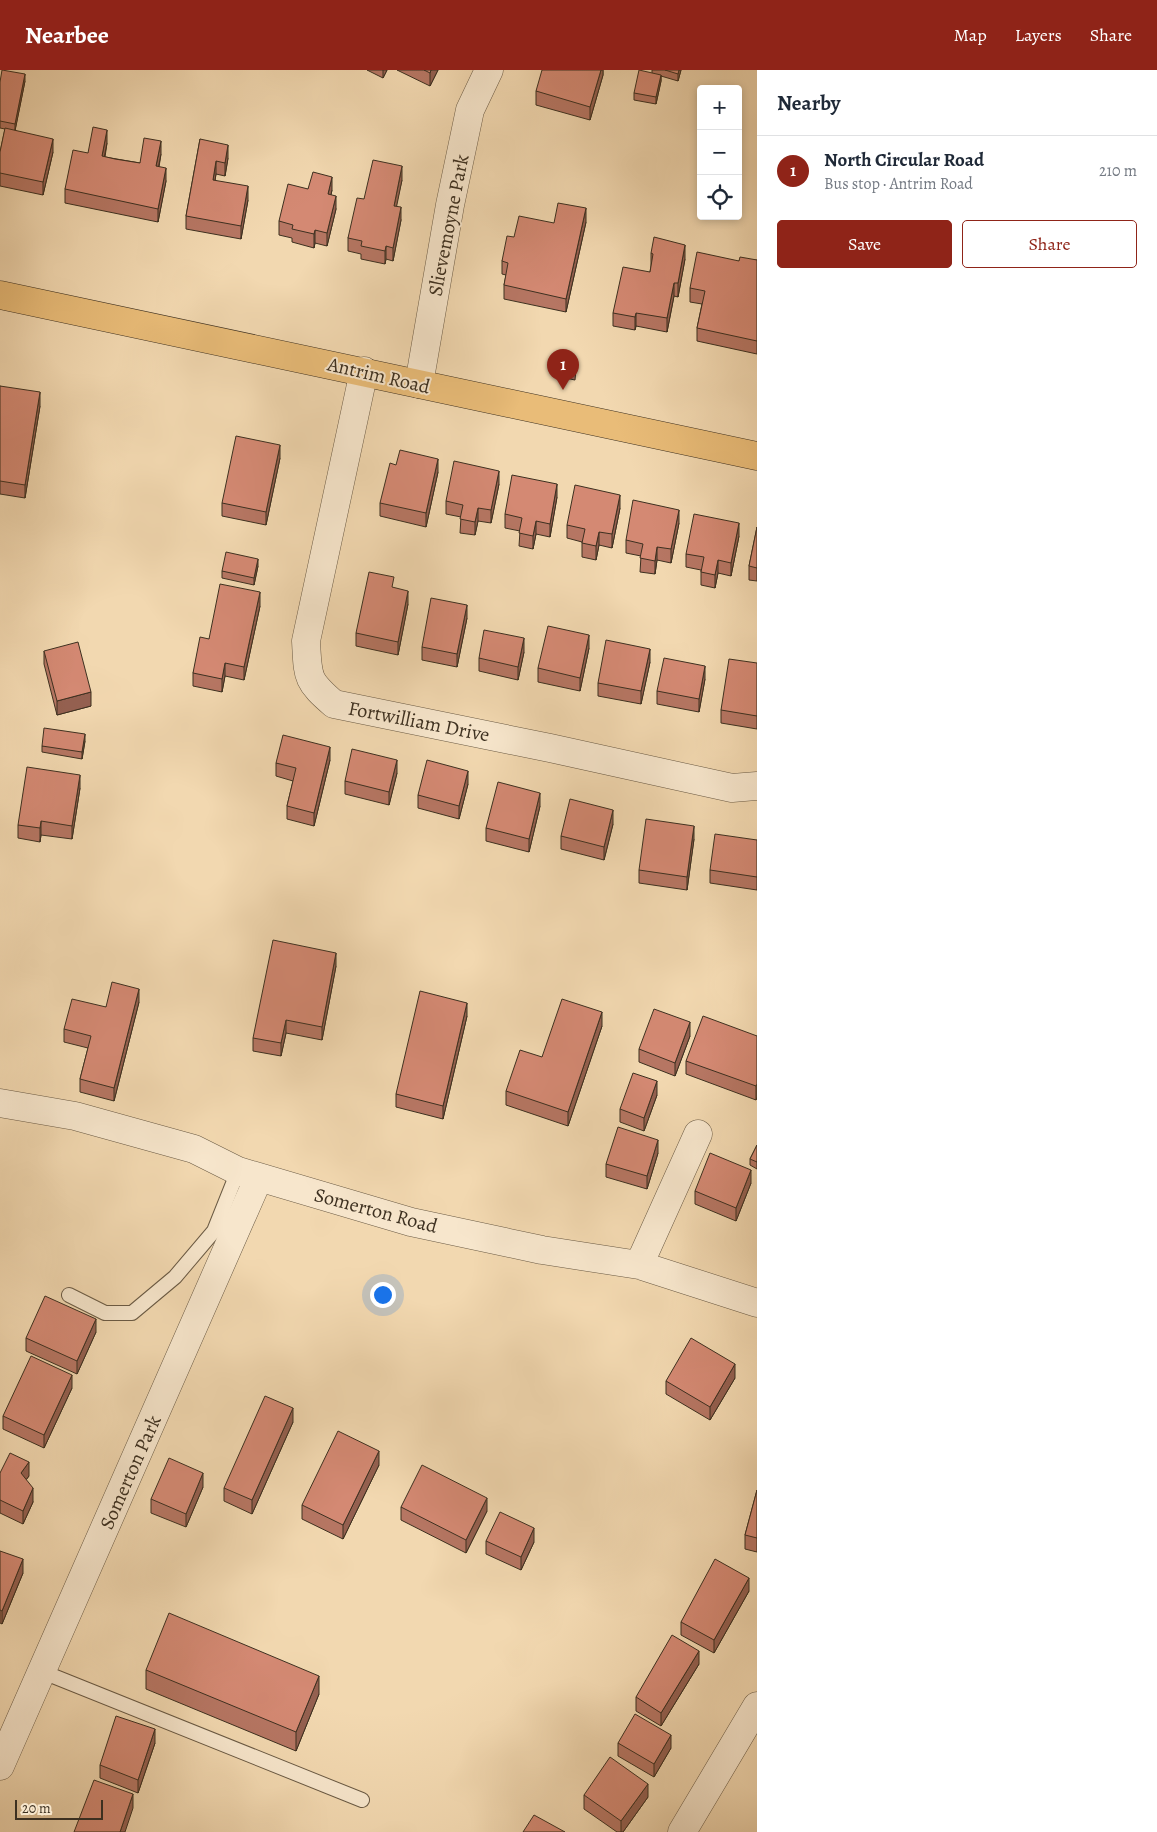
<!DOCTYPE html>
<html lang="en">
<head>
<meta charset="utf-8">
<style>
	:root { --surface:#fff; --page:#f2f2f3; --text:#1f2937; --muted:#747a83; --line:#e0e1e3; --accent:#8f2418 }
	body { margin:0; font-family:Alegreya,serif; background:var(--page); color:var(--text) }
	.controls { position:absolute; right:15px; top:15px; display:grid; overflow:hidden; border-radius:5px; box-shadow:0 2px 8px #0003 }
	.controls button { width:45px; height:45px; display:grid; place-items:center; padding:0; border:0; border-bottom:1px solid var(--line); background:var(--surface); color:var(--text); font:25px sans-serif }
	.scale { position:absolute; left:15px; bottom:12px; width:88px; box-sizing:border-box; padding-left:5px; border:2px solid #3d3020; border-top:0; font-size:14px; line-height:18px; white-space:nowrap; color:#3d3020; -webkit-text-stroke:4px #f7e6cc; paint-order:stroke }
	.you { position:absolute; left:382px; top:1224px; width:18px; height:18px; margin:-12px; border:4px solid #fff; border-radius:50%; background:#1a73e8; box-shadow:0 0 0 8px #1a73e833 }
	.badge { display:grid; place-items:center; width:32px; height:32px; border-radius:50%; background:var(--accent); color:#fff; font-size:16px; font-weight:700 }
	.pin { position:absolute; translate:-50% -41px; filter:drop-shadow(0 1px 2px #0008) }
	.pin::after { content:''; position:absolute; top:26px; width:18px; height:15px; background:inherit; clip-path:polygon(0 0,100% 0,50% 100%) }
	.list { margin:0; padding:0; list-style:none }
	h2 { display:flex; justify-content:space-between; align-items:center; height:65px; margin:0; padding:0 20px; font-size:21px }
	h2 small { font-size:16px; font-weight:400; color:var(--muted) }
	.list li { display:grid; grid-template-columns:32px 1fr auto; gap:15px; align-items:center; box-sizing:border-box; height:70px; padding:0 20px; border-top:1px solid var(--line) }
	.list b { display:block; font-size:19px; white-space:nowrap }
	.list p { margin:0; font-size:16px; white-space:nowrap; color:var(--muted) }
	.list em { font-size:16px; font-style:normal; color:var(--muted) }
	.actions { display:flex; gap:10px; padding:15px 20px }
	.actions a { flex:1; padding:11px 0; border:1px solid var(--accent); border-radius:5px; text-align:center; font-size:18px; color:var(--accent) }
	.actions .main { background:var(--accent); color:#fff }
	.icon { flex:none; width:28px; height:28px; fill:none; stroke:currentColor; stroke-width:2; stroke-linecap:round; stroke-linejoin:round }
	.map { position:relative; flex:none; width:757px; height:1762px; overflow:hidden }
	header { display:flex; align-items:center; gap:30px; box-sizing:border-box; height:70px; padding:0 25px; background:var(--accent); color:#fff }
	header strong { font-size:24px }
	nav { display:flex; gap:28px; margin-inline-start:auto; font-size:18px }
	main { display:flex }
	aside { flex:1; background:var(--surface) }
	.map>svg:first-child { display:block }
</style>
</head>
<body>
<header>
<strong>Nearbee</strong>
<nav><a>Map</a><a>Layers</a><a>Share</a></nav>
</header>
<main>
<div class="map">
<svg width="757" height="1762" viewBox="0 0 757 1762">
	<rect width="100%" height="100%" fill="#f2d8b0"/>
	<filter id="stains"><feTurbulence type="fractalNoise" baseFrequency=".004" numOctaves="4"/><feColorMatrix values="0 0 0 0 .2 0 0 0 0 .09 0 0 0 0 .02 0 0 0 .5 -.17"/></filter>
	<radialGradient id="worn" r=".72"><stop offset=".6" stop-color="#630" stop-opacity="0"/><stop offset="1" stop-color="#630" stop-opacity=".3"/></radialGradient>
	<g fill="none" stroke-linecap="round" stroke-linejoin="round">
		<defs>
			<path id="service" d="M69,1225L105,1243H132L175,1207L214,1161L238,1101
				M43,1602L362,1730"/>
			<path id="minor" d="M364,301L306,571C308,607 306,610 334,634L550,678L732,718L757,716
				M419,314L450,135L470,40L489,0
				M0,1033L75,1046L194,1079L238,1101L411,1152L542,1180L639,1195L757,1233
				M639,1195L698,1064
				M0,1696L259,1107
				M682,1762L757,1636"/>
			<path id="primary" d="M0,225L757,386"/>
		</defs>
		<!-- service casing -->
		<use href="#service" stroke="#6a5a44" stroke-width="16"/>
		<!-- minor casing -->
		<use href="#minor" stroke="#6a5a44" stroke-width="29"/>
		<!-- primary casing -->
		<use href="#primary" stroke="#3d3020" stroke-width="29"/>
		<!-- service -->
		<use href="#service" stroke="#f7e6cc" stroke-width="14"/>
		<!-- minor -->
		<use href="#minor" stroke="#f7e6cc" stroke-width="28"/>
		<!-- primary -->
		<use href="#primary" stroke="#e9bc78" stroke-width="28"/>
	</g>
	<!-- wall -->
	<path fill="#b67663" stroke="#3d3020" d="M367,0H387L383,8Z
		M397,0H438L430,16Z
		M603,0V5L590,50L536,35V21Z
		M652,0H681L678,11L661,6V11L656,34L634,30V23L652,3Z
		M25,11L15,60L53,82L43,125L0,116V82L5,59L0,58V12Z
		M200,69L228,88L225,106L216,104L215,110L248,130L241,169L186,159V146Z
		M107,73L105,87L140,93L161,84L159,97L166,111L158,152L65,133V119L88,83Z
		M402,110L396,136L401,150L393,191L386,189L385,194L361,189V184L348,181V168L364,129Z
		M308,119L332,120L331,125L336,139L327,176L315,173L314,178L292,172V168L279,165V151Z
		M586,152L566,242L504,229V215L506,205L502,204V191L514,167Z
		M651,183L685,189L678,227L674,226L667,262L636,256L635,260L613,256V243L650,202L651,196Z
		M757,190V284L697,271V258L702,234L690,232V218L739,191Z
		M576,298L575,310L556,306V300Z
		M0,316L40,336L25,428L0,424Z
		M280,388L266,455L222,446V433Z
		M438,402L426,457L380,446V433Z
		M499,414L491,453L478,451L475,465L460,463L461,447L446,444V431Z
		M557,427L550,467L536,464L533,479L519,476L520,461L505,458V444Z
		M620,438L612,478L599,475L596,490L582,487V472L567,468V455Z
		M679,453L671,493L657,490L655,504L640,502L641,486L626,483V470Z
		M757,457V511L749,510V496Z
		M739,466L731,506L718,503L715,518L701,515V500L686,497V484Z
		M258,496L254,515L222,508V501Z
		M408,534L398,585L356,576V563Z
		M260,536L244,610L225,606L222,622L193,616V603L209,569Z
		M467,548L457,597L422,590V577Z
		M589,578L580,621L538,612V598Z
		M44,581L91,636L57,645L44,594Z
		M524,582L518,610L479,601V588Z
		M650,592L641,634L598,626V613Z
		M757,593V659L721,653V640Z
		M705,609L699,642L657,634V621Z
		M85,671L82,689L42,682V676Z
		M330,690L314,756L287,749V736L293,711L276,706V693Z
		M397,703L389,735L345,724V711Z
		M468,714L459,749L418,738V725Z
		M80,718L72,769L41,765L40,772L18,768V755Z
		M540,736L529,782L486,771V758Z
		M613,754L604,790L561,779V766Z
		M694,769L687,820L639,813V800Z
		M757,770V820L710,813V800Z
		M336,896L322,970L286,963L281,986L253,981V968Z
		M139,932L114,1031L80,1022V1009L88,978L64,972V959L106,937Z
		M467,946L443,1049L396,1037V1024Z
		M602,956L568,1056L506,1035V1021L542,987Z
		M690,966L675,1006L639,992V979Z
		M757,966V1027L756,1030L686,1004V991Z
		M657,1025L644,1061L620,1052V1039Z
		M757,1075V1099L750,1095V1089Z
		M658,1083L647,1119L606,1107V1094Z
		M751,1113L736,1151L695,1134V1121Z
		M96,1262L77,1304L26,1281V1268Z
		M735,1308L710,1350L666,1324V1311Z
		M72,1318L44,1378L3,1359V1346Z
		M293,1352L252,1444L224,1431V1418Z
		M379,1395L343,1469L302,1449V1435Z
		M0,1403L29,1406L26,1410L33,1432L23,1454L0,1443Z
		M203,1417L186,1457L151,1443V1429Z
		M757,1420V1482L745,1479V1465Z
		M401,1437L487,1441L466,1483L401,1450Z
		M486,1471L534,1472L521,1500L486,1484Z
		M0,1481L23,1503L2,1554L0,1553Z
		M749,1521L714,1583L681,1565V1552Z
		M699,1594L661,1656L636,1641V1627Z
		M146,1600L319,1624L296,1681L146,1619Z
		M155,1673L138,1723L100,1708V1695Z
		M618,1673L671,1678L654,1707L618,1686Z
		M584,1725L648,1727L623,1762H617L584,1739Z"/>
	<!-- shaded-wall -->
	<path fill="#946050" stroke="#3d3020" d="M383,0H387L383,8Z
		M431,0H438L430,16V3Z
		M601,0H603V5L590,50V37Z
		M679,0H681L678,11V4Z
		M25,4V11L15,61V54Z
		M661,5V11L656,34V27Z
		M107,60V73L102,99V86Z
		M53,69V82L43,125V112Z
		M161,71V84L156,110V96Z
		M228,75V88L225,106V93Z
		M216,91V104L213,123V110Z
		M402,96V110L394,149V136Z
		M166,98V111L158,152V139Z
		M332,107V120L328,137V124Z
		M248,116V130L241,169V156Z
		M336,126V139L327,176V163Z
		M401,137V150L393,191V178Z
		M586,138V152L566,242V229Z
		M315,160V173L314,178V164Z
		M685,175V189L678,227V213Z
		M386,176V189L385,194V181Z
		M674,213V226L667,262V248Z
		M636,243V256L635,260V247Z
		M40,322V336L25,428V415Z
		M280,375V388L266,455V442Z
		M438,389V402L426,457V443Z
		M499,401V414L491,453V440Z
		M557,414V427L550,467V454Z
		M620,425V438L612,478V464Z
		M478,438V451L475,465V452Z
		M679,440V453L671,493V479Z
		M536,451V464L533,479V466Z
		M739,453V466L731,506V493Z
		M599,462V475L596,490V476Z
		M657,477V490L655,504V491Z
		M258,489V496L254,515V508Z
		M718,490V503L715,518V505Z
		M408,521V534L398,585V572Z
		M260,522V536L244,610V597Z
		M467,535V548L457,597V584Z
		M589,565V578L580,621V608Z
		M524,568V582L518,610V597Z
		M650,579V592L641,634V621Z
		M225,593V606L222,622V609Z
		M705,596V609L699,642V629Z
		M91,622V636L57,645V631Z
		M85,664V671L82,689V682Z
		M330,677V690L314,756V743Z
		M397,690V703L389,735V722Z
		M468,701V714L459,749V736Z
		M80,705V718L72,769V756Z
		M540,723V736L529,782V769Z
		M613,740V754L604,790V777Z
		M41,751V765L40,772V758Z
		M694,756V769L687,820V807Z
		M336,883V896L322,970V957Z
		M139,919V932L114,1031V1018Z
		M467,933V946L443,1049V1036Z
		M602,942V956L568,1056V1042Z
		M286,950V963L281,986V973Z
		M690,952V966L675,1006V993Z
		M657,1011V1025L644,1061V1048Z
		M757,1014V1027L756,1030V1016Z
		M658,1070V1083L647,1119V1106Z
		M751,1100V1113L736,1151V1138Z
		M96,1249V1262L77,1304V1291Z
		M735,1294V1308L710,1350V1337Z
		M72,1305V1318L44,1378V1365Z
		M293,1338V1352L252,1444V1430Z
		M379,1381V1395L343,1469V1455Z
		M29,1392V1406L21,1416V1403Z
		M203,1403V1417L186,1457V1444Z
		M33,1418V1432L23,1454V1441Z
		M487,1428V1441L466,1483V1470Z
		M534,1458V1472L521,1500V1487Z
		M23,1489V1503L2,1554V1541Z
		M749,1508V1521L714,1583V1570Z
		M699,1581V1594L661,1656V1643Z
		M319,1606V1624L296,1681V1662Z
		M155,1659V1673L138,1723V1710Z
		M671,1665V1678L654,1707V1694Z
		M648,1714V1727L623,1762H621V1751Z
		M133,1724V1738L125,1762H120Z"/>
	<!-- building -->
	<path fill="#d48973" stroke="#3d3020" d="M2,0L25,4L15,54L0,51V12Z
		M424,0H431L430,3Z
		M542,0H601L590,37L536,21Z
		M639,0L661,5L656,27L634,23Z
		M665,0H679L678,4Z
		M93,57L107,60L102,86L115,89L140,93L144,68L161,71L156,96L166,98L158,139L65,119L73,80L88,83Z
		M5,58L53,69L43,112L0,103V82Z
		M200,69L228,75L225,93L216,91L213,110L248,116L241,156L186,146Z
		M373,90L402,96L394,136L401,137L393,178L386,176L385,181L361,176L362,171L348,168L357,128L364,129Z
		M313,102L332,107L328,124L336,126L327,163L315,160L314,164L292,159L293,155L279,151L288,114L308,119Z
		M558,133L586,138L566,229L504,215L508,193L502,191L507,166L514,167L519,146L554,153Z
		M654,167L685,175L678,213H674L667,248L636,243L635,247L613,243L623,197L650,202L653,184L651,183Z
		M697,182L739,191L740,187L757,190V271L697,258L705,221L690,218Z
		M556,294L576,298L575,303L556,300Z
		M0,316L40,322L25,415L0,411Z
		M236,366L280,375L266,442L222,433Z
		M400,380L438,389L426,443L380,433L390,393L396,395Z
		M454,391L499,401L491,440L478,438L475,452L460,449L463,435L446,431Z
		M512,405L557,414L550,454L536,451L533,466L519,463L522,448L505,444Z
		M575,415L620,425L612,464L599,462L596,476L582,473L585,459L567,455Z
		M633,430L679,440L671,479L657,477L655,491L640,488L643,474L626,470Z
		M694,444L739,453L731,493L718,490L715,505L701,502L704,487L686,484Z
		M757,457V498L749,496Z
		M226,482L258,489L254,508L222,501Z
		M369,502L394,507L392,517L408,521L398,572L356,563Z
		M220,514L260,522L244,597L225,593L222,609L193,603L200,567L209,569Z
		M431,528L467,535L457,584L422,577Z
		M548,556L589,565L580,608L538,598Z
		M484,560L524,568L518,597L479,588Z
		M606,570L650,579L641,621L598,613Z
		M78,572L91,622L57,631L44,581Z
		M664,588L705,596L699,629L657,621Z
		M729,589L757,593V646L721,640Z
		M44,658L85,664L82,682L42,676Z
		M283,665L330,677L314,743L287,736L296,698L276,693Z
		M352,679L397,690L389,722L345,711Z
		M427,690L468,701L459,736L418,725Z
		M27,697L80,705L72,756L41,751L40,758L18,755Z
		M498,712L540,723L529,769L486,758Z
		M570,729L613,740L604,777L561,766Z
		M646,749L694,756L687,807L639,800Z
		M715,764L757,770V807L710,800Z
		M273,870L336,883L322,957L286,950L281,973L253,968Z
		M112,912L139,919L114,1018L80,1009L91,966L64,959L72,929L106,937Z
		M420,921L467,933L443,1036L396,1024Z
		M562,929L602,942L568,1042L506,1021L520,980L542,987Z
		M654,939L690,952L675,993L639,979Z
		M703,946L757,966V1014L756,1016L686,991Z
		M633,1003L657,1011L644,1048L620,1039Z
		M618,1057L658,1070L647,1106L606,1094Z
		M757,1075V1092L750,1089Z
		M710,1083L751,1100L736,1138L695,1121Z
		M45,1226L96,1249L77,1291L26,1268Z
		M691,1268L735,1294L710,1337L666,1311Z
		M31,1286L72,1305L44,1365L3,1346Z
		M265,1326L293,1338L252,1430L224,1418Z
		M338,1361L379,1381L343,1455L302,1435Z
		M10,1383L29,1392L21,1403L33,1418L23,1441L0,1430V1403Z
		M169,1388L203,1403L186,1444L151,1429Z
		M422,1395L487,1428L466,1470L401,1437Z
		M757,1420V1468L745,1465Z
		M500,1442L534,1458L521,1487L486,1471Z
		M0,1481L23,1489L2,1541L0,1540Z
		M715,1489L749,1508L714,1570L681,1552Z
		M169,1543L319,1606L296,1662L146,1600Z
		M672,1565L699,1581L661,1643L636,1627Z
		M635,1644L671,1665L654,1694L618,1673Z
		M116,1646L155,1659L138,1710L100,1695Z
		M610,1687L648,1714L621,1751L584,1725Z
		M94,1710L133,1724L120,1762H74Z
		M534,1745L565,1762H523Z"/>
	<g text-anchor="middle" stroke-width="4" stroke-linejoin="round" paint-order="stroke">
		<!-- street labels -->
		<g font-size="20" fill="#3d3020" stroke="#f7e6cc">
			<text transform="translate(448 155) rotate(-79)" y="7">Slievemoyne Park</text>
			<text transform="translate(379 305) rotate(13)" y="7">Antrim Road</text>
			<text transform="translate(419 651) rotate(11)" y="7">Fortwilliam Drive</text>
			<text transform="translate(376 1140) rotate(15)" y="7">Somerton Road</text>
			<text transform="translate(130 1402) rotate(-66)" y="7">Somerton Park</text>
		</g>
	</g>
	<rect width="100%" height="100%" filter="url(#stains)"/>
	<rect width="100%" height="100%" fill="url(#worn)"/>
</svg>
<div class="controls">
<button>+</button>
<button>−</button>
<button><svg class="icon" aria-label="locate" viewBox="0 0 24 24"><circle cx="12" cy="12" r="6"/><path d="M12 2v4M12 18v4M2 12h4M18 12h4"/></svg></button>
</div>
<div class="scale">20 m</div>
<div class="you"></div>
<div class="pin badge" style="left:563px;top:320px">1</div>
</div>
<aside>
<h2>Nearby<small></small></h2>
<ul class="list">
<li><span class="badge">1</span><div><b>North Circular Road</b><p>Bus stop · Antrim Road</p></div><em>210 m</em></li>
</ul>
<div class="actions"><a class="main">Save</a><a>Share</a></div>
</aside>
</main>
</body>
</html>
